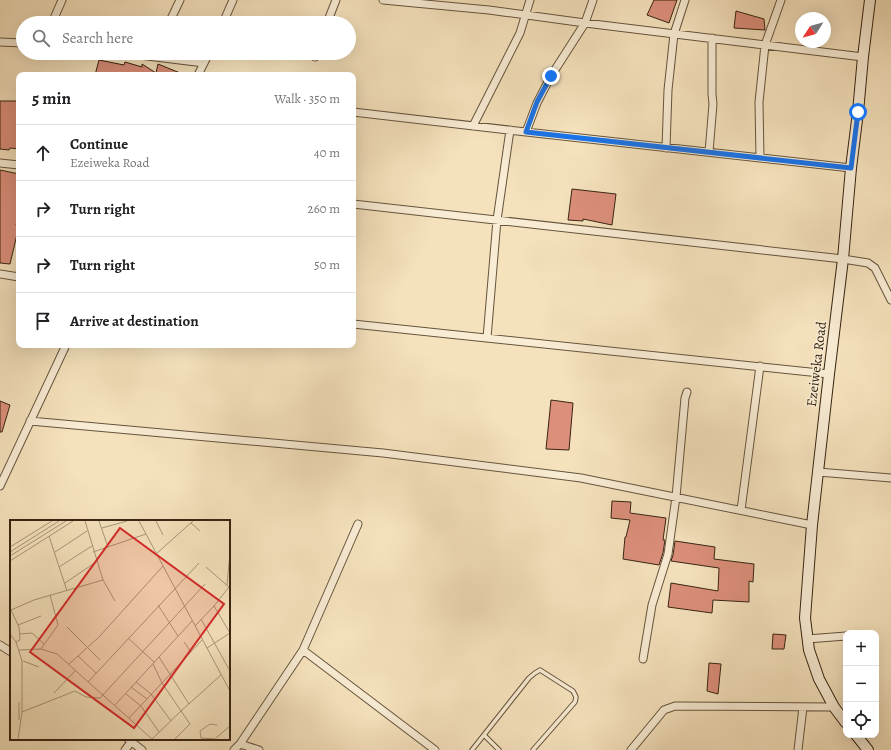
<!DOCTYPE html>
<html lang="en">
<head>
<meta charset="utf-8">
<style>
	:root { --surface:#fff; --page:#f6f6f6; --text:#202124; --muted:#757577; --line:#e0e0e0 }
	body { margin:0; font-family:Alegreya,serif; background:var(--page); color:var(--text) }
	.controls { position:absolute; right:12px; bottom:12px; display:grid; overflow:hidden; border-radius:8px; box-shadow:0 4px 16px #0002 }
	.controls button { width:36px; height:36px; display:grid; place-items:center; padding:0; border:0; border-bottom:1px solid var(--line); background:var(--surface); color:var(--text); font:20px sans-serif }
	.compass { position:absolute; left:795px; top:12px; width:36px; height:36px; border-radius:50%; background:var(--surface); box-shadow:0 4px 16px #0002; rotate:234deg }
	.stop { position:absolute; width:12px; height:12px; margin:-9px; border:3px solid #1a73e8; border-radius:50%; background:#fff }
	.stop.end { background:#1a73e8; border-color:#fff; box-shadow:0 1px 4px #0008 }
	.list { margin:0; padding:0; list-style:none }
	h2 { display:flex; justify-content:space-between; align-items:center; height:52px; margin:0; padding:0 16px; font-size:17px }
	h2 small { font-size:13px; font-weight:400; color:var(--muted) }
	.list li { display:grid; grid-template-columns:26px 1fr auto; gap:12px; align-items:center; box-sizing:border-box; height:56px; padding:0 16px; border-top:1px solid var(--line) }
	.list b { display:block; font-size:15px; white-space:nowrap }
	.list p { margin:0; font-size:13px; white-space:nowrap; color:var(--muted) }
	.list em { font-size:13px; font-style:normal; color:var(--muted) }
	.icon { flex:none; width:22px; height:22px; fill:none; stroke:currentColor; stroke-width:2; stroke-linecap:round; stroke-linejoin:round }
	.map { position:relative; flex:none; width:891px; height:750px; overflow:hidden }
	.search { position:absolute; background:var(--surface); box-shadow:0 4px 16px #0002; left:16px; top:16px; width:340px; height:44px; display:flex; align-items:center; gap:10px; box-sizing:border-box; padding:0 14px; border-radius:22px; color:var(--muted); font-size:15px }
	.panel { position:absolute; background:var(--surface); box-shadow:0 4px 16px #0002; left:16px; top:72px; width:340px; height:276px; border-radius:8px }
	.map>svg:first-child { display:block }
</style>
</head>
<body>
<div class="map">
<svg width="891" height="750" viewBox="0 0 891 750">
	<rect width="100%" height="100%" fill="#f5e2bd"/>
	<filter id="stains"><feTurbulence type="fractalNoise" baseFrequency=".005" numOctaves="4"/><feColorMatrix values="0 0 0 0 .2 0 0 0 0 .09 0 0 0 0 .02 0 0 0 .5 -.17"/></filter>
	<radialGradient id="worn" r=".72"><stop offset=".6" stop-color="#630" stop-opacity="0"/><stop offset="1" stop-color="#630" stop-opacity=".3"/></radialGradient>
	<!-- building -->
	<path fill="#dc8f7b" stroke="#372411" d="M654,0H677L669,23L647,15Z
		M736,11L764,19L765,30L734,28Z
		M99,60L124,65L125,62L142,67V64L156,73L158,64L185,75H95Z
		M0,101H19V149L10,148L9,150L0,149Z
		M0,170L19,174V216L16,225L19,226L10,264L0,263Z
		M572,189L616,194L612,225L583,219V221L568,220Z
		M551,400L573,403L569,450L546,449Z
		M0,401L10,405L2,432H0Z
		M612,501L631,502L630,513L666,518L663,540H665L663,553L659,565L623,559L625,537H626L630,520L611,518Z
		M675,541L715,547L714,559L754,564L753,582L749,581V602L713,600L712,613L668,607L671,583L718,591L719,568L671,561L673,555Z
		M773,634L786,635L784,649H772Z
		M709,663L721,664L718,694L707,691Z"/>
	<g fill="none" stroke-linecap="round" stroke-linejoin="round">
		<defs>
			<path id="service" d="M484,735L499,750
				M472,750L529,678L535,673L540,670L573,691L576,697L575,702L533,750"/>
			<path id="minor" d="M383,0L489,10L585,23L593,0
				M52,23L62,0
				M169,23L180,0
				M223,23L233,0
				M327,23L336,0
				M0,42L23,43
				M123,53L204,63
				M315,57L317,53
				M198,75L209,53
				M353,112L526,132L851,168
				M473,126L520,33L530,0
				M526,132L537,103L551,76L585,23L863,57
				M666,148L668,90L674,34L685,0
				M709,152L713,104L712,94V38
				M760,158L759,102L765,45L781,0
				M0,163L19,165
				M353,204L843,259L868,263L875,268L891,300
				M0,274L19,277
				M353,324L829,374
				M487,338L497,220L510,130
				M30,421L383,453L581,478L812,525
				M818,472L891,478
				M0,486L66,345
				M741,510L760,366
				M807,639L846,636
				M0,645L11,652
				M303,650L435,750
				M643,659L652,605L668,554L676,497L685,398L687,392
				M128,739L142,750
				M240,744L259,750
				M125,750L131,742
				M234,750L240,744L303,650L358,524
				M631,750L664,710L675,706L834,707
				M798,750L803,707"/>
			<path id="secondary" d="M846,723L834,707L819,679L809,650L805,618L812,525L829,374L843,259L851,168L858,112L863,57L870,0
				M856,735L868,750"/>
		</defs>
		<!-- service casing -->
		<use href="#service" stroke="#66543c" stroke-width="5.5"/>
		<!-- minor casing -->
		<use href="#minor" stroke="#66543c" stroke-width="9"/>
		<!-- secondary casing -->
		<use href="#secondary" stroke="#372411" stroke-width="12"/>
		<!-- service -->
		<use href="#service" stroke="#f8ecd4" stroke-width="3.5"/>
		<!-- minor -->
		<use href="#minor" stroke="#f8ecd4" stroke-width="7"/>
		<!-- secondary -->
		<use href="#secondary" stroke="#f8ecd4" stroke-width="10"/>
	</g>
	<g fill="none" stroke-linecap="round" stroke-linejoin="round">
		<!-- route -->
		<path stroke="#1a73e8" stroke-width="5" d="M551,76L537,102L526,132L851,168L858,112"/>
	</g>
	<g text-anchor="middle" stroke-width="3" stroke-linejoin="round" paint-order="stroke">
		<!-- street labels -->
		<g font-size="14" fill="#372411" stroke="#f8ecd4">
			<text transform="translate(816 364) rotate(-83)" y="5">Ezeiweka Road</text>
		</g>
	</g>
	<!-- overview -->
	<g transform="translate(10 520)">
		<rect width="220" height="220" fill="#f5e2bd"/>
		<path fill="none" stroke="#a99678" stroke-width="1" d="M75,1L93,60L105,81M89,1L98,27M129,1L220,171M146,1L153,15M181,3L190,11M92,8L117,1M39,16L57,71M0,27L42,1M0,32L49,1M45,32L77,11M83,32L136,14M146,34L183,1M0,36L56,1M0,41L63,1M49,47L82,26M196,47L220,68M55,63L86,42M217,65L220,33M148,85L168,116M204,86L219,67M1,90L24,80L93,60M1,90L9,107L10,120L6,122M191,99L220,151M8,105L31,96M185,106L204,86L220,113M57,107L90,140M0,114L6,122L12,141V192L8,219M10,114L22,113L34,124M118,118L144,142M192,120L152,163L171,191L211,155M174,122L181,132M197,128L220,113M31,129L48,105L40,75M9,130L31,129L47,134L142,219M68,136L86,153M149,137L179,184M13,141L29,147M59,144L89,117L153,46M78,162L189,43M126,162L141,174L161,201M121,167L137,179M44,173L65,151M116,174L131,186L149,212M105,185L182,101M12,192L65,171L76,177L90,178L195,64M119,198L152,163L143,144M9,200V182M206,218L220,206M142,219L171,191L180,204L165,219M206,219L191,218L190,211L200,204L207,205"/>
		<path fill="#d62828" fill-opacity="0.15" stroke="#d62828" stroke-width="2" d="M110,8L214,84L124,208L20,132Z"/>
		<rect width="220" height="220" fill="none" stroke="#372411" stroke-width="2"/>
	</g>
	<rect width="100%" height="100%" filter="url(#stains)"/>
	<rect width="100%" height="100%" fill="url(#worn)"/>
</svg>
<div class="controls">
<button>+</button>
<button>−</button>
<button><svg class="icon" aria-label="locate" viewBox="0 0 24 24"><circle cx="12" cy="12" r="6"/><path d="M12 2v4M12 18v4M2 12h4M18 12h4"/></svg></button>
</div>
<svg class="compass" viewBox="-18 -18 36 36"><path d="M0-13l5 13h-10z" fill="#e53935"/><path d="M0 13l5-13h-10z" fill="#757577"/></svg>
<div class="stop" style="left:858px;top:112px"></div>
<div class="stop end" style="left:551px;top:76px"></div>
<div class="search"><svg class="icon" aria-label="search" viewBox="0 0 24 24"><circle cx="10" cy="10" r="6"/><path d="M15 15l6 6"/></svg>Search here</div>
<section class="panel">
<h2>5 min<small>Walk · 350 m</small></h2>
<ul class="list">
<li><svg class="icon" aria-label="ahead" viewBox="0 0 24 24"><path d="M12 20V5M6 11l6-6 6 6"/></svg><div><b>Continue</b><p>Ezeiweka Road</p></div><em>40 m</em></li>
<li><svg class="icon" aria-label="right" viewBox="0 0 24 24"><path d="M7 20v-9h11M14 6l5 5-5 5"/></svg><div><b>Turn right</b></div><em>260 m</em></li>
<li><svg class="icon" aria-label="right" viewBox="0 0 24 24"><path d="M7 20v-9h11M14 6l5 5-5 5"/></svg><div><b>Turn right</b></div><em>50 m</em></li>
<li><svg class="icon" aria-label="arrive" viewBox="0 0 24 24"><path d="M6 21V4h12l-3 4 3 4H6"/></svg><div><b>Arrive at destination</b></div></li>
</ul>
</section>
</div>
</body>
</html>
